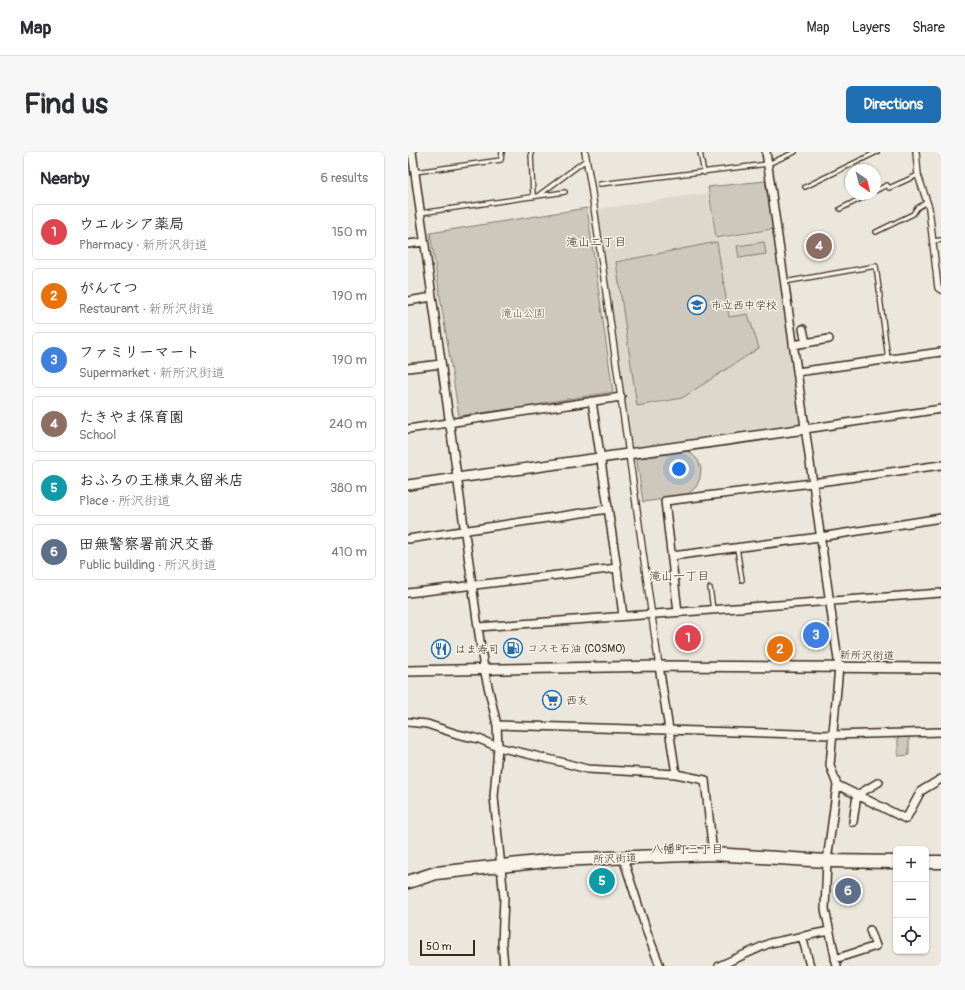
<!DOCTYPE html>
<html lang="en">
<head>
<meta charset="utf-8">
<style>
	:root { --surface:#fff; --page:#f7f7f7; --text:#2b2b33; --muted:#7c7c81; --line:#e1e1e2; --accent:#1f6fb2 }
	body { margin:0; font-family:Pangolin,"Klee One",sans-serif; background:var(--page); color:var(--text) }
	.controls { position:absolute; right:12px; bottom:12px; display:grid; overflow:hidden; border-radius:6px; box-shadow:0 1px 3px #0004 }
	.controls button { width:36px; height:36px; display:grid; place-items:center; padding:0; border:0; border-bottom:1px solid var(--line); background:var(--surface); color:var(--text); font:20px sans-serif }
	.compass { position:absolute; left:437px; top:12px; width:36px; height:36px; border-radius:50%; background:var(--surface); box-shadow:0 1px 3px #0004; rotate:145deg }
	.scale { position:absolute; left:12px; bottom:10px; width:55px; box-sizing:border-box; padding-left:4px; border:2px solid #3b2a1e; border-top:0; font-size:11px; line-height:14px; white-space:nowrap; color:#3b2a1e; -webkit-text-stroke:3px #f7f3e8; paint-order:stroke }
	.you { position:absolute; left:271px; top:317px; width:14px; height:14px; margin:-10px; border:3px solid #fff; border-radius:50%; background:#1a73e8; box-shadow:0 0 0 6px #1a73e833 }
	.badge { display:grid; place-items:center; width:26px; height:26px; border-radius:50%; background:var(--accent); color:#fff; font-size:13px; font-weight:700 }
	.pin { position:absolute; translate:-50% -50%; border:2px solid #fff; box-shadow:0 1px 4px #0006 }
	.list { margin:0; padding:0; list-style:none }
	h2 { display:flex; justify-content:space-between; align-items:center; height:52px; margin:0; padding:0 16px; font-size:17px }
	h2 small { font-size:13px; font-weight:400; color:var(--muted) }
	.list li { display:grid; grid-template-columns:26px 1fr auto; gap:12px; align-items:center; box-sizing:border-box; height:56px; margin:0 8px 8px; padding:0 8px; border:1px solid var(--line); border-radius:6px }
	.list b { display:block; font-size:15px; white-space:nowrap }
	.list p { margin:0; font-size:13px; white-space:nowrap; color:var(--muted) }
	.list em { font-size:13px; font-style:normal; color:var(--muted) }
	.icon { flex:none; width:22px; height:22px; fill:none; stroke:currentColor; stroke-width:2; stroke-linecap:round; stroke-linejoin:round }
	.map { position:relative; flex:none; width:533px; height:814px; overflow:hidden; border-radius:6px }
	header { display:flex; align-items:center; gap:24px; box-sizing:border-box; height:56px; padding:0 20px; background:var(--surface); border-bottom:1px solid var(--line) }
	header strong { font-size:19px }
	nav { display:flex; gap:22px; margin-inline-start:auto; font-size:14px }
	.intro { display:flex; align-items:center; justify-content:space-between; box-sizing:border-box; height:96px; padding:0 24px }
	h1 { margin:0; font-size:28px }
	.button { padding:10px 18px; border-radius:6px; background:var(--accent); color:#fff; font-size:14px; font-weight:700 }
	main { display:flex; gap:24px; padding:0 24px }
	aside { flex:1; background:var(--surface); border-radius:6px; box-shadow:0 1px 3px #0004 }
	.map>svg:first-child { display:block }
</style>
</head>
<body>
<header>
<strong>Map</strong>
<nav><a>Map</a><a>Layers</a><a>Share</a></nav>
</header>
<div class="intro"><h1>Find us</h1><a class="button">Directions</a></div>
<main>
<aside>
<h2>Nearby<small>6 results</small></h2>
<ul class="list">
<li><span class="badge" style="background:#e0444e">1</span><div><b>ウエルシア薬局</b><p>Pharmacy · 新所沢街道</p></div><em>150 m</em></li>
<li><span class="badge" style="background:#e8710a">2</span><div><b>がんてつ</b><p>Restaurant · 新所沢街道</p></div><em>190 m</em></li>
<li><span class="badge" style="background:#3f7fe0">3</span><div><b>ファミリーマート</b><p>Supermarket · 新所沢街道</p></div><em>190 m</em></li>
<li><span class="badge" style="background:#8d6e63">4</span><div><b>たきやま保育園</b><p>School</p></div><em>240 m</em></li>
<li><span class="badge" style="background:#0f9aa8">5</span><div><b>おふろの王様東久留米店</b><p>Place · 所沢街道</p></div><em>380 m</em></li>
<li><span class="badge" style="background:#5c6f8a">6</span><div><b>田無警察署前沢交番</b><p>Public building · 所沢街道</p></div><em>410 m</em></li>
</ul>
</aside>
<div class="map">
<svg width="533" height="814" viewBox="0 0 533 814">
	<rect width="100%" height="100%" fill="#ece7dc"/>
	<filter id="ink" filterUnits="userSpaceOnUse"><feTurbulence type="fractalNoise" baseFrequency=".025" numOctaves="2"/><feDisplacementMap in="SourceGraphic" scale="8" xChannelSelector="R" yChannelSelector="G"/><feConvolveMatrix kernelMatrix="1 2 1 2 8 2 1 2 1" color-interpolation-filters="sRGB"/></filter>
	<g filter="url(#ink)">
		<!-- built -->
		<path fill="#ddd7cc" d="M299,41L307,88L365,79L395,271L222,295L189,57Z"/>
		<!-- green -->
		<path fill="#cec8bc" stroke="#84796d" d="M357,29L366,77L308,86L300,35Z
			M179,56L205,240L135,251V253L51,264L22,81Z
			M309,90L321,165L340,162L351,196L274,246L229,254L208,110Z
			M356,90L358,102L331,106L329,94Z
			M275,296L283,301L290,308L293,316L292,326L288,335L278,344L235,350L228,303Z
			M490,583H501V603L490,604Z"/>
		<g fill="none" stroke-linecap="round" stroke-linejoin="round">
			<defs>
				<path id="service" d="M123,0L125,45
					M292,0L296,21
					M7,20L93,8L94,0
					M192,32L360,12L387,0
					M397,35L469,0
					M467,39L479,33L481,36L510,23
					M131,43L178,8
					M432,57L462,42
					M12,61L157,40
					M468,80L505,62L509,56L519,50
					M525,89L533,88
					M376,130L468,114L480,207
					M329,396L334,428
					M302,436L305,457"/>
				<path id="pedestrian" d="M177,0L183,34L251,514
					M508,0L510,23L521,56L530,136L533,138"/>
				<path id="minor" d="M4,0L70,475L76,517L89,573L90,595L86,645L96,746L94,791L96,814
					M358,0L431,515L422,613L429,633L419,709L417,757L429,814
					M0,92L16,90
					M0,149L24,145
					M395,177L398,191
					M385,193L421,187
					M0,216L33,212
					M389,220L533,200
					M184,249L209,416L215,464
					M0,277L213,245
					M397,277L533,257
					M0,387L200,357
					M264,404L412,385L533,366
					M0,441L209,416
					M270,460L257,349L404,331L533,313
					M70,475L533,441
					M251,514L268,622
					M0,570L19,572L49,582L71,587L90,595L153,610L179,617L268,622L297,628L305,702
					M89,573L424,583L533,580
					M429,633L498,667L513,639L533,627
					M445,670L449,643L471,630
					M215,706L240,783L252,814
					M394,784L402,814
					M427,807L468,794L462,778
					M311,814L362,791L421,779"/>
				<path id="tertiary" d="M0,333L397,277
					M0,519L251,514L533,516"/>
				<path id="primary" d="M518,710H533
					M0,730L28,721L148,708L305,702L419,709L488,710"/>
			</defs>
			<!-- service casing -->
			<use href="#service" stroke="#3b2a1e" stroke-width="6"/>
			<!-- pedestrian casing -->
			<use href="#pedestrian" stroke="#3b2a1e" stroke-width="8"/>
			<!-- minor casing -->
			<use href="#minor" stroke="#3b2a1e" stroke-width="10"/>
			<!-- tertiary casing -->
			<use href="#tertiary" stroke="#3b2a1e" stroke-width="12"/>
			<!-- primary casing -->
			<use href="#primary" stroke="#3b2a1e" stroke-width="15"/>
			<!-- service -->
			<use href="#service" stroke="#f7f3e8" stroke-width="3.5"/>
			<!-- pedestrian -->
			<use href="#pedestrian" stroke="#f7f3e8" stroke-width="5.5"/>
			<!-- minor -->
			<use href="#minor" stroke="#f7f3e8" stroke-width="7"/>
			<!-- tertiary -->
			<use href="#tertiary" stroke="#f7f3e8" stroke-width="9"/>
			<!-- primary -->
			<use href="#primary" stroke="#f7f3e8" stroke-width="12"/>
		</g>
	</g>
	<!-- icons -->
	<defs>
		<symbol id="school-ring" viewBox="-11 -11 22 22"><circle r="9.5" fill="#f7f3e8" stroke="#1f6fb2" stroke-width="1.5"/><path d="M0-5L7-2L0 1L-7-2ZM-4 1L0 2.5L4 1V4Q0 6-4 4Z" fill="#1f6fb2"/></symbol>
		<symbol id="fuel-ring" viewBox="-11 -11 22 22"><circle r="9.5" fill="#f7f3e8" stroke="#1f6fb2" stroke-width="1.5"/><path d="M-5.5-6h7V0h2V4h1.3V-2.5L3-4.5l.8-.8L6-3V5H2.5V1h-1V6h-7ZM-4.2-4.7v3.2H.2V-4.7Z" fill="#1f6fb2"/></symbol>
		<symbol id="restaurant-ring" viewBox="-11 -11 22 22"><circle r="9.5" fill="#f7f3e8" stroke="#1f6fb2" stroke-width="1.5"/><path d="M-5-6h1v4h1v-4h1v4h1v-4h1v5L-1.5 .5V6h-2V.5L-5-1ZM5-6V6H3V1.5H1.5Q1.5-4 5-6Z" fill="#1f6fb2"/></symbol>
		<symbol id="supermarket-ring" viewBox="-11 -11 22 22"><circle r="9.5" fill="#f7f3e8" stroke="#1f6fb2" stroke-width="1.5"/><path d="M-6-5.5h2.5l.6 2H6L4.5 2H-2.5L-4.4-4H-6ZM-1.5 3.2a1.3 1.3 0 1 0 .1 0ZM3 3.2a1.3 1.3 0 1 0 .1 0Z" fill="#1f6fb2"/></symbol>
	</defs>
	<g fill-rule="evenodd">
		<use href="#school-ring" x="278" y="142" width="22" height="22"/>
		<use href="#fuel-ring" x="94" y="485" width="22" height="22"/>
		<use href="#restaurant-ring" x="22" y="486" width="22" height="22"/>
		<use href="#supermarket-ring" x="133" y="537" width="22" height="22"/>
	</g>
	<g text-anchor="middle" stroke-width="3" stroke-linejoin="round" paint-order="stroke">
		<!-- poi labels -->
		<g font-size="11" fill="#3b2a1e" stroke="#f7f3e8" text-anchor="start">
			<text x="303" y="157">市立西中学校</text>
			<text x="119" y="500">コスモ石油 (COSMO)</text>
			<text x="47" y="501">はま寿司</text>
			<text x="158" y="552">西友</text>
		</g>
		<!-- park labels -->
		<g font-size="11" fill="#605246" stroke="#f7f3e8">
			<text x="115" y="165">滝山公園</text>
		</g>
		<!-- street labels -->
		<g font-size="11" fill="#3b2a1e" stroke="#f7f3e8">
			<text transform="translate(459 503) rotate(1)" y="4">新所沢街道</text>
			<text transform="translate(207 706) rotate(-2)" y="4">所沢街道</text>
		</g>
		<!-- neighbourhood labels -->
		<g font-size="12" fill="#3b2a1e" stroke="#f7f3e8">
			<text x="188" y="94">滝山二丁目</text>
			<text x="271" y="428">滝山一丁目</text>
			<text x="279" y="701">八幡町三丁目</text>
		</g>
	</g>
</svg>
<div class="controls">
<button>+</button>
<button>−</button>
<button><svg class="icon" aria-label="locate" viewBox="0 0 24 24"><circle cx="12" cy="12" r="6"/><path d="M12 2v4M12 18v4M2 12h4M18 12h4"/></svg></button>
</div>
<svg class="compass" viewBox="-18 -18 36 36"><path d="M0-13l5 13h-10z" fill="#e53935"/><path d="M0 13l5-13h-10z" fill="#7c7c81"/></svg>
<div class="scale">50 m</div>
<div class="you"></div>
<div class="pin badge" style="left:280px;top:486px;background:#e0444e">1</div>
<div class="pin badge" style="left:372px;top:497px;background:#e8710a">2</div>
<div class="pin badge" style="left:408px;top:483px;background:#3f7fe0">3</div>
<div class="pin badge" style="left:411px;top:94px;background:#8d6e63">4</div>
<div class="pin badge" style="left:194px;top:729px;background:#0f9aa8">5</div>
<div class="pin badge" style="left:440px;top:739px;background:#5c6f8a">6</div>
</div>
</main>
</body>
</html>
